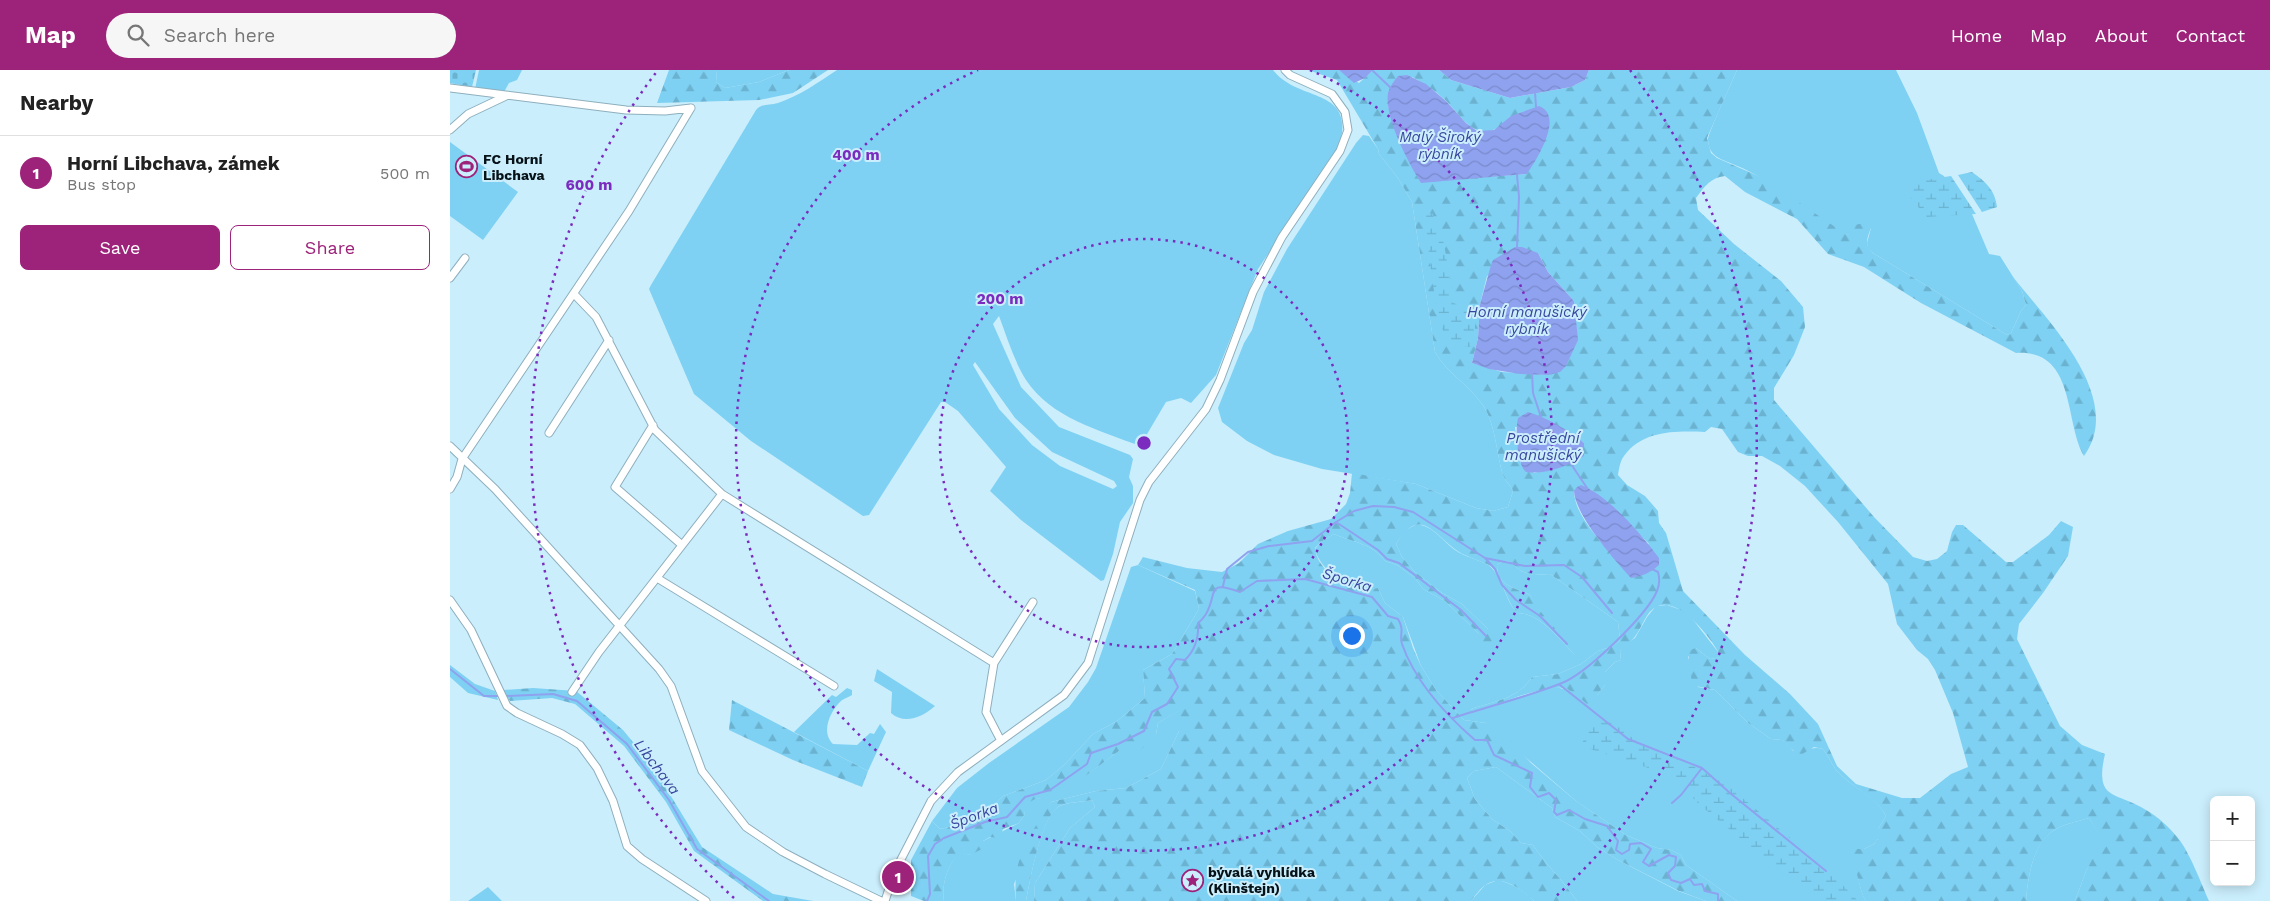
<!DOCTYPE html>
<html lang="en">
<head>
<meta charset="utf-8">
<style>
	:root { --surface:#fff; --page:#f6f6f6; --text:#222; --muted:#767676; --line:#e0e0e0; --accent:#9d237a }
	body { margin:0; font-family:"Work Sans",sans-serif; background:var(--page); color:var(--text) }
	.controls { position:absolute; right:15px; bottom:15px; display:grid; overflow:hidden; border-radius:8px; box-shadow:0 2px 12px #0003 }
	.controls button { width:45px; height:45px; display:grid; place-items:center; padding:0; border:0; border-bottom:1px solid var(--line); background:var(--surface); color:var(--text); font:25px sans-serif }
	.you { position:absolute; left:901px; top:565px; width:18px; height:18px; margin:-12px; border:4px solid #fff; border-radius:50%; background:#1a73e8; box-shadow:0 0 0 8px #1a73e833 }
	.badge { display:grid; place-items:center; width:32px; height:32px; border-radius:50%; background:var(--accent); color:#fff; font-size:16px; font-weight:700 }
	.pin { position:absolute; translate:-50% -50%; border:2px solid #fff; box-shadow:0 1px 5px #0006 }
	.list { margin:0; padding:0; list-style:none }
	h2 { display:flex; justify-content:space-between; align-items:center; height:65px; margin:0; padding:0 20px; font-size:21px }
	h2 small { font-size:16px; font-weight:400; color:var(--muted) }
	.list li { display:grid; grid-template-columns:32px 1fr auto; gap:15px; align-items:center; box-sizing:border-box; height:75px; padding:0 20px; border-top:1px solid var(--line) }
	.list b { display:block; font-size:19px; white-space:nowrap }
	.list p { margin:0; font-size:16px; white-space:nowrap; color:var(--muted) }
	.list em { font-size:16px; font-style:normal; color:var(--muted) }
	.actions { display:flex; gap:10px; padding:15px 20px }
	.actions a { flex:1; padding:11px 0; border:1px solid var(--accent); border-radius:8px; text-align:center; font-size:18px; color:var(--accent) }
	.actions .main { background:var(--accent); color:#fff }
	.icon { flex:none; width:28px; height:28px; fill:none; stroke:currentColor; stroke-width:2; stroke-linecap:round; stroke-linejoin:round }
	.map { position:relative; flex:none; width:1820px; height:831px; overflow:hidden }
	header { display:flex; align-items:center; gap:30px; box-sizing:border-box; height:70px; padding:0 25px; background:var(--accent); color:#fff }
	header strong { font-size:24px }
	nav { display:flex; gap:28px; margin-inline-start:auto; font-size:18px }
	.search { width:350px; height:45px; background:var(--page); display:flex; align-items:center; gap:12px; box-sizing:border-box; padding:0 18px; border-radius:28px; color:var(--muted); font-size:19px }
	main { display:flex }
	aside { flex:1; background:var(--surface) }
	.map>svg:first-child { display:block }
</style>
</head>
<body>
<header>
<strong>Map</strong>
<div class="search"><svg class="icon" aria-label="search" viewBox="0 0 24 24"><circle cx="10" cy="10" r="6"/><path d="M15 15l6 6"/></svg>Search here</div>
<nav><a>Home</a><a>Map</a><a>About</a><a>Contact</a></nav>
</header>
<main>
<aside>
<h2>Nearby<small></small></h2>
<ul class="list">
<li><span class="badge">1</span><div><b>Horní Libchava, zámek</b><p>Bus stop</p></div><em>500 m</em></li>
</ul>
<div class="actions"><a class="main">Save</a><a>Share</a></div>
</aside>
<div class="map">
<svg width="1820" height="831" viewBox="0 0 1820 831">
	<defs>
		<pattern id="forest-firs" width="22" height="20" patternUnits="userSpaceOnUse" patternTransform="scale(1.25)"><rect width="22" height="20" fill="#7ed1f3"/><path d="M5 1l3.5 6h-7zM16 11l3.5 6h-7z" fill="#6bb2d0"/></pattern>
		<pattern id="wetland-marsh" width="20" height="14" patternUnits="userSpaceOnUse" patternTransform="scale(1.25)"><rect width="20" height="14" fill="#7ed1f3"/><path d="M1 5h8M5 5V1M11 12h8M15 12V8" fill="none" stroke="#6bb2d0"/></pattern>
		<pattern id="cemetery-stones" width="16" height="16" patternUnits="userSpaceOnUse" patternTransform="scale(1.25)"><rect width="16" height="16" fill="#7ed1f3"/><path d="M2 7V4a2 2 0 0 1 4 0v3zM10 15v-3a2 2 0 0 1 4 0v3z" fill="#6bb2d0"/></pattern>
		<pattern id="water-waves" width="16" height="10" patternUnits="userSpaceOnUse" patternTransform="scale(1.25)"><rect width="16" height="10" fill="#8fa2ef"/><path d="M0 5q4-4 8 0t8 0" fill="none" stroke="#7a8acc"/></pattern>
	</defs>
	<rect width="100%" height="100%" fill="#cbeefc"/>
	<!-- green -->
	<path fill="#7ed1f3" fill-rule="evenodd" d="M29,0H72L67,10L59,13L54,22L25,19Z
		M267,0H339L309,12L275,18L266,12Z
		M387,0H823C849,34 909,15 888,80L808,199L766,305L741,333L731,328L716,332L690,376C649,360 601,348 576,310C564,291 557,267 549,246L543,254L571,317L609,357L680,385L683,389L679,407L683,416V433L670,452L663,484L654,510L651,511L571,450L540,421L556,397L508,341L495,332H491L419,445L413,446L301,371L244,324L199,219L201,215L306,40C312,33 319,36 328,33C349,26 369,12 387,0ZM525,292L565,348L602,382L664,411L667,416L663,419L610,396L582,375L549,339L523,295Z
		M1287,0H1446L1467,43L1489,103L1494,106L1502,121L1519,137L1539,184L1550,186L1572,221L1576,235L1571,241L1561,263L1557,265L1423,183L1418,179L1417,173L1421,158L1397,165C1356,144 1324,109 1280,93C1268,88 1259,85 1258,70C1257,66 1283,10 1287,0Z
		M913,65L919,66L928,79L929,84L948,108L962,132L985,282C997,303 1018,314 1032,334C1046,354 1046,382 1053,405C1055,411 1061,416 1063,421L1058,437L1043,441L1026,438L966,414L872,399L824,385L797,371L772,352L768,338L794,273L802,260L814,222L837,179L906,73Z
		M0,72L68,122L33,170L0,146Z
		M967,454C989,458 993,475 1012,484C1016,486 1038,494 1040,496C1051,506 1055,526 1063,538L1068,543C1091,544 1109,569 1125,585L1085,535L1080,525C1064,517 1047,516 1047,495L1053,491L1060,492L1071,501L1083,505L1100,504L1168,552L1170,570L1163,576L1148,581L1131,594L1108,604L1082,607C1068,629 1045,631 1021,639L1026,642L1053,631L1104,617L1147,625L1155,615V602L1165,592L1171,590L1170,581L1174,575L1185,568L1197,547L1206,536L1217,535L1237,542L1272,587L1260,589L1246,578L1238,587L1248,617L1265,620L1298,653L1321,669L1332,670L1339,675L1343,681C1354,681 1363,676 1373,679C1378,685 1381,693 1386,700C1400,716 1428,728 1436,746L1428,759V769L1424,774L1414,779L1399,792C1412,805 1407,817 1416,831H1287L1236,795L1231,785L1221,780L1207,778L1176,765L1126,731L1036,653L1014,650L986,620L971,596L953,547L935,533L928,518C921,519 910,522 904,520C890,515 867,493 865,479L871,472L884,464C902,472 924,474 935,491L947,495L965,508L973,519L995,531L1029,564L1038,559L1012,534L992,523L964,501L952,487L946,474L954,461Z
		M688,495L745,521L749,539L722,584L693,600L695,628L667,651L643,664L614,695L596,710L553,726L539,741L513,754L490,759L482,751L507,718L539,693L619,637L638,612L646,598L681,497Z
		M0,595L25,614L45,621L48,630L18,623L0,607Z
		M427,599L485,636C473,647 454,655 441,643L442,622L424,611Z
		M397,618L402,620V625C399,627 393,629 391,631C381,640 370,662 383,674L407,675L420,663L424,664L430,654L436,662L418,701L344,662L382,625L386,627Z
		M730,640L729,661L711,699L676,718L646,721L601,732L564,814L566,831H494C491,815 498,793 510,782L520,785L533,771L569,753L575,744L572,736L584,729L607,726L669,681L706,664L708,653Z
		M1046,697L1102,738L1105,747L1130,761L1147,777L1168,790L1228,821L1256,831H1127C1114,811 1096,795 1083,775L1071,773L1060,761L1042,749L1025,729L1017,708L1024,701Z
		M642,730L645,737L620,758L585,813L584,831H576C580,811 591,747 608,737C617,732 632,732 642,730Z
		M1639,748L1653,770L1636,801L1625,831H1576C1578,806 1583,769 1608,758C1618,753 1629,751 1639,748Z
		M1048,810C1063,814 1073,820 1084,831H1021L1035,815Z
		M38,817L52,831H18Z"/>
	<!-- forest -->
	<path fill="url(#forest-firs)" fill-rule="evenodd" d="M219,0H267L266,12L275,18L309,12L339,0H378L343,23L309,30L207,33Z
		M858,0H889L909,13L923,0H989L1001,10L1060,28L1121,17L1135,10L1139,0H1287L1257,68L1261,83L1267,88L1313,108L1397,165L1403,162L1405,155C1412,153 1415,154 1421,158C1417,168 1414,176 1423,183L1557,265L1561,263L1571,241L1576,235L1572,221L1563,207C1597,250 1676,328 1634,386C1614,351 1626,279 1566,283L1471,233L1414,197L1378,184L1347,149L1295,122L1275,106C1260,108 1255,116 1246,128L1248,140L1284,174L1331,211L1353,237L1355,257L1344,285L1324,318V330L1424,447L1463,487L1477,491L1487,489L1497,481L1502,462L1506,455H1513L1556,492H1563L1599,465L1611,451L1623,457L1618,486L1593,523L1569,554L1567,569L1610,656L1632,675L1655,684C1644,732 1666,721 1696,740C1707,746 1720,758 1728,768C1740,783 1751,813 1759,831H1625L1636,801L1652,770L1639,748C1629,751 1618,753 1608,758C1583,770 1578,806 1576,831H1416C1407,817 1412,805 1398,792L1399,787L1407,779H1414L1424,774L1428,769V759L1436,746C1428,729 1400,716 1386,700C1381,693 1378,685 1373,679L1364,677L1349,686L1332,670L1321,669L1298,653L1265,620L1241,615C1243,603 1236,591 1240,580L1246,578L1260,589L1271,587C1263,570 1228,524 1206,537C1196,542 1192,557 1186,565C1182,572 1174,575 1170,581L1171,590L1165,592L1155,602V615L1147,625L1142,638C1134,632 1126,623 1117,619C1100,612 1045,635 1026,642L1021,639C1045,631 1068,629 1082,607L1108,604L1131,594L1148,581L1163,576L1170,570L1168,552L1100,504L1083,505L1071,501L1060,492L1053,491L1047,495C1047,516 1064,517 1080,525C1091,547 1113,564 1127,585H1125C1109,569 1091,544 1068,543L1063,538C1055,525 1051,506 1041,496C1038,494 1015,486 1009,482C985,467 971,433 946,474L952,487L964,501L992,523L1012,534L1038,559H1045L1047,567L1037,575L1030,576L1027,571L1029,564L995,531L973,519L965,508L947,495L935,491C924,474 902,472 884,464L871,472L865,478C867,499 889,510 905,520L928,518L935,533L953,547L963,578L971,596L986,620L1014,650L1036,653L1045,658L1057,667L1081,693L1126,731L1176,765L1207,778L1221,780L1231,785L1236,795L1287,831H1256L1229,821L1168,790L1147,777L1130,761L1105,747L1102,738L1046,697L1024,701L1017,708L1025,729L1042,749L1060,761L1071,773L1083,775C1096,795 1114,811 1127,831H1084C1072,820 1051,802 1034,816C1029,820 1025,826 1021,831H584L585,813L620,758L645,737L642,730C632,732 616,732 608,737C591,748 580,811 576,831H566C562,787 579,767 601,732L646,721L676,718L711,699L729,661V641L708,653L706,664L688,683L669,681L607,727L585,729L573,736L575,744L569,753L553,759L550,768L540,767L533,771L534,778L520,785L510,783C498,793 491,815 494,831H474L461,826V790L482,751L490,759L513,754L539,741L553,726L596,710L614,695L643,664L667,651L695,628L693,600L722,584L749,539L745,520L688,495L693,487L737,498L772,502L789,493L808,474L838,461L881,449L896,434L900,423L902,403L966,414L1026,438L1043,441L1058,437L1063,421C1061,416 1055,411 1053,405C1046,382 1046,354 1032,334C1018,314 997,303 985,282L962,132L948,108L929,84L928,79L887,10ZM962,7C974,13 984,20 994,29C1009,42 1023,72 1047,58L1077,104L971,112L945,59L938,36ZM1088,183L1098,202L1124,231L1125,240L1126,253L1099,305L1052,302L1022,293L1028,268L1030,234L1037,206ZM1109,356L1134,373L1115,395L1084,403L1070,392L1065,357ZM1261,357L1272,359L1288,382L1298,386H1312L1330,396L1355,416L1388,452L1438,514L1447,554L1467,580L1478,589L1485,600L1503,643L1518,697L1501,704L1470,728H1452L1406,714L1387,696L1368,654L1340,624L1295,585L1233,521L1216,463L1209,453L1208,441L1195,426L1177,415L1168,405C1169,399 1170,391 1174,386C1193,360 1226,361 1255,362ZM1140,419L1165,439L1199,474L1161,485C1148,467 1125,445 1124,422Z
		M83,618L126,621L173,660L202,695L252,777L323,824L363,831H313L244,781L216,732L174,676L125,634L102,628L60,631L53,620Z
		M282,630L418,701L412,717L343,690L279,660Z"/>
	<!-- wetland -->
	<path fill="url(#wetland-marsh)" d="M1522,102C1536,112 1545,120 1547,137L1532,142L1508,105Z
		M1501,106L1526,144L1477,147L1457,124L1470,111Z
		M982,143L994,174L1004,233L1025,246V265L1021,277L998,276C982,230 980,192 975,144Z
		M1161,651L1185,670L1226,687L1277,715L1377,799L1408,831H1365V828L1317,796L1302,778L1250,735L1220,705L1131,676L1141,653Z"/>
	<!-- cemetery -->
	<path fill="url(#cemetery-stones)" d="M0,0H26L22,17L0,13Z"/>
	<!-- water -->
	<path fill="url(#water-waves)" d="M889,0H923L915,8L904,13Z
		M989,0H1139L1135,10L1121,17L1060,28L1001,10Z
		M957,5L976,14L996,31L1016,53L1027,61L1044,60L1061,46L1089,36C1115,46 1086,90 1077,104L971,113C958,92 934,47 938,23C940,16 944,11 948,6Z
		M1065,177H1072L1088,183L1098,202L1124,231L1128,270L1116,296L1110,302L1099,305L1070,304L1039,299L1022,293L1028,268L1030,234L1041,195L1043,190Z
		M1078,342C1098,348 1118,360 1134,373V386C1119,396 1095,405 1076,402C1067,394 1065,359 1068,348Z
		M1131,415C1158,425 1192,465 1209,488V495C1200,503 1193,506 1181,508C1165,491 1125,445 1124,421L1127,417Z"/>
	<g fill="none" stroke-linecap="round" stroke-linejoin="round">
		<!-- stream -->
		<path stroke="#8fa2ef" stroke-width="2" d="M922,0L942,19
			M1085,22L1086,37
			M1067,105L1069,127L1067,178
			M1082,303L1083,323L1091,347
			M1119,391L1137,418
			M886,452L928,480L937,489L949,493L1011,540L1036,566
			M1035,488L1045,499L1052,515L1066,530L1090,546L1117,574
			M773,516L777,499L798,482L819,476L862,471L886,452L904,441L923,436L944,437L963,442L1035,488L1075,496L1114,495L1132,507L1162,543
			M0,599L34,626H51
			M1110,615L1178,669L1252,698L1280,723L1376,801
			M56,626L103,624L127,631L177,674L219,730L247,779L319,831
			M1003,648C1039,636 1077,627 1112,613C1137,603 1197,545 1207,521C1210,514 1210,509 1208,502L1202,499
			M1222,733L1231,725L1252,698
			M477,831L480,824L478,786L485,774L494,768L535,752L557,747L575,727L600,720L637,694L641,683L668,674L694,661L702,642L717,634L728,617L719,599L726,589L735,590C745,580 749,568 748,553C751,551 754,547 756,544C768,524 755,509 790,522L807,511L855,509L922,527L938,546L948,549C955,561 949,564 952,574C965,611 996,645 1025,670H1037L1044,685L1082,703L1080,717L1088,727L1099,723L1106,730L1104,742L1107,745L1119,740L1135,749L1157,756L1168,771L1166,780L1172,784L1179,780L1180,774L1191,773L1201,779L1193,792L1199,796L1219,785L1226,787L1225,796L1218,803L1221,810L1231,813L1240,809L1244,815L1252,814L1255,821L1268,824V831"/>
		<defs>
			<path id="minor" d="M0,18L176,40L215,41L241,38
				M0,60L18,44L56,26
				M0,208L15,188
				M124,224L146,247L205,360L272,424L544,593L536,642L551,671
				M203,355L165,417L232,475
				M99,363L159,270
				M0,376L45,419L209,599L221,616L252,701L296,757L333,782L375,804L431,831
				M0,419L7,407L12,389L179,141L241,38
				M207,508L384,616
				M0,530L21,560L57,636L67,643L112,664L130,675L147,698L163,731L177,776L192,789L256,831
				M544,593L583,532
				M122,622L149,582L272,424
				M435,831L444,803L481,731L508,702L614,625L638,593L673,483L690,430L699,412L756,339L770,310L803,222L832,167L890,81L898,60L895,42L882,24L840,5L835,0"/>
		</defs>
		<!-- minor casing -->
		<use href="#minor" stroke="#8eafbd" stroke-width="9"/>
		<!-- minor -->
		<use href="#minor" stroke="#fff" stroke-width="7"/>
	</g>
	<!-- distance rings -->
	<g fill="none" stroke="#7b2cbf" stroke-width="2.5" stroke-dasharray="2.5 5">
		<circle cx="694" cy="373" r="204"/>
		<path d="M860 0A408 408 0 1 1 528 0"/>
		<path d="M284 828A612 612 0 0 1 208 0M1180 0A612 612 0 0 1 1104 828"/>
	</g>
	<!-- icons -->
	<defs>
		<symbol id="stadium-ring" viewBox="-11 -11 22 22"><circle r="9.5" fill="#cbeefc" stroke="#9d237a" stroke-width="1.5"/><path d="M0-5a6.5 5 0 1 0 0 10a6.5 5 0 1 0 0-10ZM-3.5-1.8h7v3.6h-7Z" fill="#9d237a"/></symbol>
		<symbol id="sight-ring" viewBox="-11 -11 22 22"><circle r="9.5" fill="#cbeefc" stroke="#9d237a" stroke-width="1.5"/><path d="M0-6L1.8-2.2L6-1.7L2.9 1.2L3.7 5.4L0 3.3L-3.7 5.4L-2.9 1.2L-6-1.7L-1.8-2.2Z" fill="#9d237a"/></symbol>
	</defs>
	<g fill-rule="evenodd">
		<use href="#stadium-ring" x="4" y="84" width="25" height="25"/>
		<use href="#sight-ring" x="730" y="798" width="25" height="25"/>
	</g>
	<g text-anchor="middle" stroke-width="4" stroke-linejoin="round" paint-order="stroke">
		<!-- poi labels -->
		<g font-size="14" font-weight="bold" fill="#061217" stroke="#cbeefc" text-anchor="start">
			<text x="33" y="94">FC Horní<tspan x="33" dy="16">Libchava</tspan></text>
			<text x="758" y="807">bývalá vyhlídka<tspan x="758" dy="16">(Klinštejn)</tspan></text>
		</g>
		<!-- water labels -->
		<g font-size="15" font-style="italic" fill="#38469e" stroke="#cbeefc">
			<text x="990" y="72">Malý Široký<tspan x="990" dy="17">rybník</tspan></text>
			<text x="1077" y="247">Horní manušický<tspan x="1077" dy="17">rybník</tspan></text>
			<text x="1093" y="373">Prostřední<tspan x="1093" dy="17">manušický</tspan></text>
			<text transform="translate(897 510) rotate(17)" y="5">Šporka</text>
			<text transform="translate(207 697) rotate(53)" y="5">Libchava</text>
			<text transform="translate(524 746) rotate(-21)" y="5">Šporka</text>
		</g>
	</g>
	<circle cx="694" cy="373" r="8" fill="#7b2cbf" stroke="#cbeefc" stroke-width="2.5"/>
	<g font-size="15" text-anchor="middle" font-weight="bold" fill="#7b2cbf" stroke="#cbeefc" stroke-width="4" stroke-linejoin="round" paint-order="stroke">
		<text x="406" y="90">400 m</text>
		<text x="139" y="120">600 m</text>
		<text x="550" y="234">200 m</text>
	</g>
</svg>
<div class="controls">
<button>+</button>
<button>−</button>
</div>
<div class="you"></div>
<div class="pin badge" style="left:448px;top:807px">1</div>
</div>
</main>
</body>
</html>
